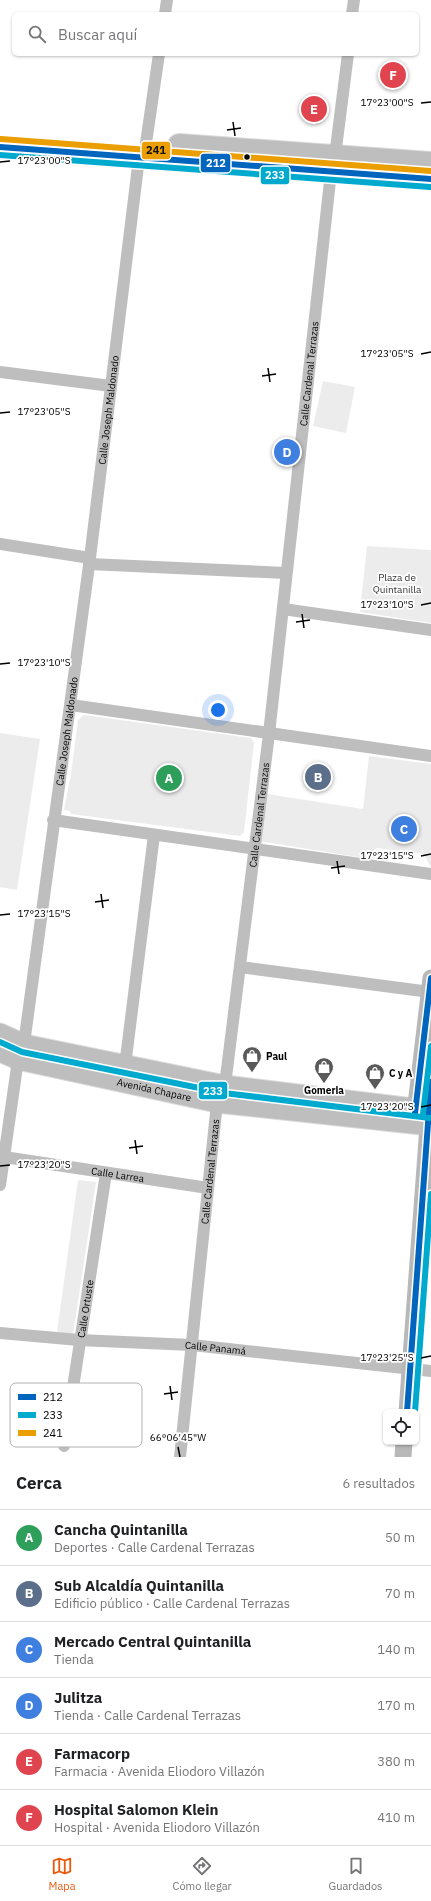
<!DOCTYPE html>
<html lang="es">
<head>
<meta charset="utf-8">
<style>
	:root { --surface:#fff; --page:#f6f6f6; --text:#202124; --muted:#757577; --line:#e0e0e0; --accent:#ea580c }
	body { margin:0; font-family:"IBM Plex Sans",sans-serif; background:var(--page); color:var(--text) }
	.controls { position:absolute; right:12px; bottom:12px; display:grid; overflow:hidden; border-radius:6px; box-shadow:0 1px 3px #0004 }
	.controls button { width:36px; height:36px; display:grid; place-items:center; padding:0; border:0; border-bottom:1px solid var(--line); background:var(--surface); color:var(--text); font:20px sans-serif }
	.you { position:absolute; left:218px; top:710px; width:14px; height:14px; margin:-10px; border:3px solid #fff; border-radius:50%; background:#1a73e8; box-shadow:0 0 0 6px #1a73e833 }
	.badge { display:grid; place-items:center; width:26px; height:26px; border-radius:50%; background:var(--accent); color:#fff; font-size:13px; font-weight:700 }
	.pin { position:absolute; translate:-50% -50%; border:2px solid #fff; box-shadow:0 1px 4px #0006 }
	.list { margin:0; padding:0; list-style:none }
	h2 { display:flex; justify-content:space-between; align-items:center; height:52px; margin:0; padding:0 16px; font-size:17px }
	h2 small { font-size:13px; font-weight:400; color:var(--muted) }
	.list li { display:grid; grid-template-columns:26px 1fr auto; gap:12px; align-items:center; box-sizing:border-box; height:56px; padding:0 16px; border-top:1px solid var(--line) }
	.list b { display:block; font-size:15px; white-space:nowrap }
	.list p { margin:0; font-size:13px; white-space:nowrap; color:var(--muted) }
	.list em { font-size:13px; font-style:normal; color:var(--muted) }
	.icon { flex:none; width:22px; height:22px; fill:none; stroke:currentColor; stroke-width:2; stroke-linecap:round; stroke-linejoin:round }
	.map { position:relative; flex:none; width:431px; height:1457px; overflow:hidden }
	.search { position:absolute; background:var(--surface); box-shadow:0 1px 3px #0004; left:12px; right:12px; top:12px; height:44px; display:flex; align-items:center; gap:10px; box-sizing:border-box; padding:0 14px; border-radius:6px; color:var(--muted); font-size:15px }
	.sheet { height:388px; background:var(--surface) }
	nav { display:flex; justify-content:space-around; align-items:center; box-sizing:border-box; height:56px; border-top:1px solid var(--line); background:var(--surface); font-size:11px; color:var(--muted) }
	nav a { display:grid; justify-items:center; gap:2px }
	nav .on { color:var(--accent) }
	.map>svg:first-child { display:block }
</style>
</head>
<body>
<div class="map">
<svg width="431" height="1457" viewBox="0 0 431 1457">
	<rect width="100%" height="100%" fill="#fff"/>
	<!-- green -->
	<path fill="#ececec" d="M323,381L355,387L346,433L313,426Z
		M367,546L431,550V623L360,612Z
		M84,715L251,738L254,743L244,832L240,836L71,814L70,811L64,810L71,774L78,720Z
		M0,733L40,739L17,890L0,887Z
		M369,756L431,764V868L424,854L377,848L364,858L259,841L267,794L363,809Z
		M78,1180L96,1182L73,1335L57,1332Z"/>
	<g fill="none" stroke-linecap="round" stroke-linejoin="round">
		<defs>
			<g id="primary">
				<path d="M0,1033L24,1044L225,1085L431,1110"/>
				<path id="s6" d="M0,1052L18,1060L217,1103L431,1126"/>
			</g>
			<path id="highway" d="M179,145L431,163
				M0,147L431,179"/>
		</defs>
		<!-- primary casing -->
		<use href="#primary" stroke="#dbdbdb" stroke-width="21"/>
		<!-- highway casing -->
		<use href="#highway" stroke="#dbdbdb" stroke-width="24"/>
		<!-- street -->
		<g stroke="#bebebe" stroke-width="12">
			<path d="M165,14L167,0"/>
			<path d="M352,14L354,0"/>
			<path d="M146,143L159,54"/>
			<path d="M335,156L348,54"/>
			<path d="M0,372L111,386"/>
			<path d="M0,544L90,558"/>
			<path d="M89,564L286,573"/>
			<path d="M283,609L431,630"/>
			<path d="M71,705L431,756"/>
			<path d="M53,820L431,874"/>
			<path d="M240,967L430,992"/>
			<path d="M125,1066L154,835"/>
			<path id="s1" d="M4,1157L208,1188"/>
			<path id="s2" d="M0,1185L18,1060L24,1044L90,558L139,158"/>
			<path id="s3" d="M0,1333L79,1340L192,1345L431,1371"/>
			<path id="s4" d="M64,1446L106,1173"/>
			<path id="s5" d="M180,1457L217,1103L225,1085L269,734L331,172"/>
		</g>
		<!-- secondary -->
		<path stroke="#b8b8b8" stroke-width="17" d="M414,1122L431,978
			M407,1412L428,1126V1110L431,1082
			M403,1457L404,1442"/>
		<!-- primary -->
		<use href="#primary" stroke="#bebebe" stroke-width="19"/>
		<!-- highway -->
		<use href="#highway" stroke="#bebebe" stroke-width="22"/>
		<defs>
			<path id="bus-1" d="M0,147L431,179
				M415,1113L431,978
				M407,1412L431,1082"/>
			<path id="bus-2" d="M0,155L430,187
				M0,1042L22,1052L224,1093L430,1118
				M423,1114L431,1046
				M415,1412L431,1194"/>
			<path id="bus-3" d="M1,139L431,171"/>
		</defs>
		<!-- bus-1 casing -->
		<use href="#bus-1" stroke="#fff" stroke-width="9"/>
		<!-- bus-2 casing -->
		<use href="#bus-2" stroke="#fff" stroke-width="9"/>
		<!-- bus-3 casing -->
		<use href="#bus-3" stroke="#fff" stroke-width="9"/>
		<!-- bus-1 -->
		<use href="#bus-1" stroke="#0065bd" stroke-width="6"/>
		<!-- bus-2 -->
		<use href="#bus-2" stroke="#00a9ce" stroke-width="6"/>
		<!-- bus-3 -->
		<use href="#bus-3" stroke="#eb9e00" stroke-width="6"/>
	</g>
	<!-- ticks -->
	<path fill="none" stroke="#000" stroke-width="1.5" d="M421,103L431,102M233,122L235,136M227,130L241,128M0,162L10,161M421,354L431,352M268,368L270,382M262,376L276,374M0,413L10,412M421,605L431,603M302,614L304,628M296,622L310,620M0,664L10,663M421,856L431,854M337,861L339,874M331,868L345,866M101,894L103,908M95,902L109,900M0,915L10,914M421,1107L431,1105M135,1140L137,1154M129,1148L143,1146M0,1166L10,1165M421,1358L431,1356M170,1386L172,1400M164,1394L178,1392M178,1447L180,1457"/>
	<!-- icons -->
	<defs>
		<symbol id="shop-pin" viewBox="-11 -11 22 30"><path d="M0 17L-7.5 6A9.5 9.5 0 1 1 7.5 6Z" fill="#595959" stroke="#fff"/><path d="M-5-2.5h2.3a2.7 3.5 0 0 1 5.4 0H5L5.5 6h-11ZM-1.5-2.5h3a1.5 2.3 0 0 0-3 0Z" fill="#fff"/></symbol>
	</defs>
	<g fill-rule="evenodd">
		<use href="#shop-pin" x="241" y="1045" width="22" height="30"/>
		<use href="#shop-pin" x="313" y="1056" width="22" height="30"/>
		<use href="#shop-pin" x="364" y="1062" width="22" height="30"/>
	</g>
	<!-- markers -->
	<circle fill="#000" stroke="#fff" stroke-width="1.5" cx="247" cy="157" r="3.5"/>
	<g text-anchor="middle" stroke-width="3.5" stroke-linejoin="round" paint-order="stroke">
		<!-- street labels -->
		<g font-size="10" fill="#000" stroke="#fff">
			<text dy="4" stroke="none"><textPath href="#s5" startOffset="1092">Calle Cardenal Terrazas</textPath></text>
			<text dy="4" stroke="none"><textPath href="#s2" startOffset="783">Calle Joseph Maldonado</textPath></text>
			<text dy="4" stroke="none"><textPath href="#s2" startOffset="459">Calle Joseph Maldonado</textPath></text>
			<text dy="4" stroke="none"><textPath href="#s5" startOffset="648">Calle Cardenal Terrazas</textPath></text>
			<text dy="4" stroke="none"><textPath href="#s6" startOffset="159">Avenida Chapare</textPath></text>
			<text dy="4" stroke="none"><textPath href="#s5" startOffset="287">Calle Cardenal Terrazas</textPath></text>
			<text dy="4" stroke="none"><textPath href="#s1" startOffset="115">Calle Larrea</textPath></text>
			<text dy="4" stroke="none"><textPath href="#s4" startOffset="139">Calle Ortuste</textPath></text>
			<text dy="4" stroke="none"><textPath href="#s3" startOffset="216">Calle Panamá</textPath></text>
		</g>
		<!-- park labels -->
		<g font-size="10" fill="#333" stroke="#fff">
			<text x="397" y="581">Plaza de<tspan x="397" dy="12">Quintanilla</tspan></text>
		</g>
		<!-- poi labels -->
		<g font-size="10" font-weight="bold" fill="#000" stroke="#fff" text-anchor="start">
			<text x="266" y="1060">Paul</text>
			<text x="389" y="1077">C y A</text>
			<text x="324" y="1094" text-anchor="middle">Gomeria</text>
		</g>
	</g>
	<!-- legend -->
	<rect x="10" y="1383" width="132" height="64" rx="6" fill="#fff" stroke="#b2b2b2" stroke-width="1"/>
	<rect x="18" y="1394" width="18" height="6" fill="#0065bd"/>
	<rect x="18" y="1412" width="18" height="6" fill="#00a9ce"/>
	<rect x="18" y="1430" width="18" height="6" fill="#eb9e00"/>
	<g font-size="11" fill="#000">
		<text x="43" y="1401">212</text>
		<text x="43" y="1419">233</text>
		<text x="43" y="1437">241</text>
	</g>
	<g font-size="10" text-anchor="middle" fill="#000" stroke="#fff" stroke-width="3.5" stroke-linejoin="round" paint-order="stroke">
		<text x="387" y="106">17°23'00"S</text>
		<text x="44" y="164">17°23'00"S</text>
		<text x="387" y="357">17°23'05"S</text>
		<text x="44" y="415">17°23'05"S</text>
		<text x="387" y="608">17°23'10"S</text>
		<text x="44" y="666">17°23'10"S</text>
		<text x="387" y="859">17°23'15"S</text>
		<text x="44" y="917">17°23'15"S</text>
		<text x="387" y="1110">17°23'20"S</text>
		<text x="44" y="1168">17°23'20"S</text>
		<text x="387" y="1361">17°23'25"S</text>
		<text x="178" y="1441">66°06'45"W</text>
	</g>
	<g stroke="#fff" stroke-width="1.5">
		<rect x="141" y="141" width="30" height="19" rx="4" fill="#eb9e00"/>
		<rect x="200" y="153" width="31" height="20" rx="4" fill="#0065bd"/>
		<rect x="260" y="166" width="30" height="19" rx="4" fill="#00a9ce"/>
		<rect x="198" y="1081" width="30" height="19" rx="4" fill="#00a9ce"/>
	</g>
	<g font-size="11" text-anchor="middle" font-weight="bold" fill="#fff">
		<text x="216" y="167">212</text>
		<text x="275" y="179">233</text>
		<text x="213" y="1095">233</text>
	</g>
	<g font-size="11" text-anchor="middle" font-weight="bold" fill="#111">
		<text x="156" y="154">241</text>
	</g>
</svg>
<div class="controls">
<button><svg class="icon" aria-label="locate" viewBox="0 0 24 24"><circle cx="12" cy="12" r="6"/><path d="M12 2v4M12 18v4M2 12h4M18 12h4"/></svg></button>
</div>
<div class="you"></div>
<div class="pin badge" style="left:169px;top:778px;background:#2e9e5b">A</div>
<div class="pin badge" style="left:318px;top:777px;background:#5c6f8a">B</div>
<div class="pin badge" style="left:404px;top:829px;background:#3f7fe0">C</div>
<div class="pin badge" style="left:287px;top:452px;background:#3f7fe0">D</div>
<div class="pin badge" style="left:314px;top:109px;background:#e0444e">E</div>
<div class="pin badge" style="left:393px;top:75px;background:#e0444e">F</div>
<div class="search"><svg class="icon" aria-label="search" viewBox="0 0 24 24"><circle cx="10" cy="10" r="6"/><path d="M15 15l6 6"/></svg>Buscar aquí</div>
</div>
<section class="sheet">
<h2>Cerca<small>6 resultados</small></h2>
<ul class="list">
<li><span class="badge" style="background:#2e9e5b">A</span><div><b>Cancha Quintanilla</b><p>Deportes · Calle Cardenal Terrazas</p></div><em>50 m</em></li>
<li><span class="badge" style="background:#5c6f8a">B</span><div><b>Sub Alcaldía Quintanilla</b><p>Edificio público · Calle Cardenal Terrazas</p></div><em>70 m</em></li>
<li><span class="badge" style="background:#3f7fe0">C</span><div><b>Mercado Central Quintanilla</b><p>Tienda</p></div><em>140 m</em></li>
<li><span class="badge" style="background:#3f7fe0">D</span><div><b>Julitza</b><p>Tienda · Calle Cardenal Terrazas</p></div><em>170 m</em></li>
<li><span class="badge" style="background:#e0444e">E</span><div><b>Farmacorp</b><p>Farmacia · Avenida Eliodoro Villazón</p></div><em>380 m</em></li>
<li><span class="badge" style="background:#e0444e">F</span><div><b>Hospital Salomon Klein</b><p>Hospital · Avenida Eliodoro Villazón</p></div><em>410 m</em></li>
</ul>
</section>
<nav>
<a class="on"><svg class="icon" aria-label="map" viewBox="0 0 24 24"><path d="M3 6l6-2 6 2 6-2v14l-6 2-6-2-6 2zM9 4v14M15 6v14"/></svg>Mapa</a>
<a><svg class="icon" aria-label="directions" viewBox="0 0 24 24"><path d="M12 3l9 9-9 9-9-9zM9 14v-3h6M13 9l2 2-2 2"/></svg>Cómo llegar</a>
<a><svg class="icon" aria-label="saved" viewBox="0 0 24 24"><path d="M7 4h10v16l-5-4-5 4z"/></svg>Guardados</a>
</nav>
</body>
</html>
